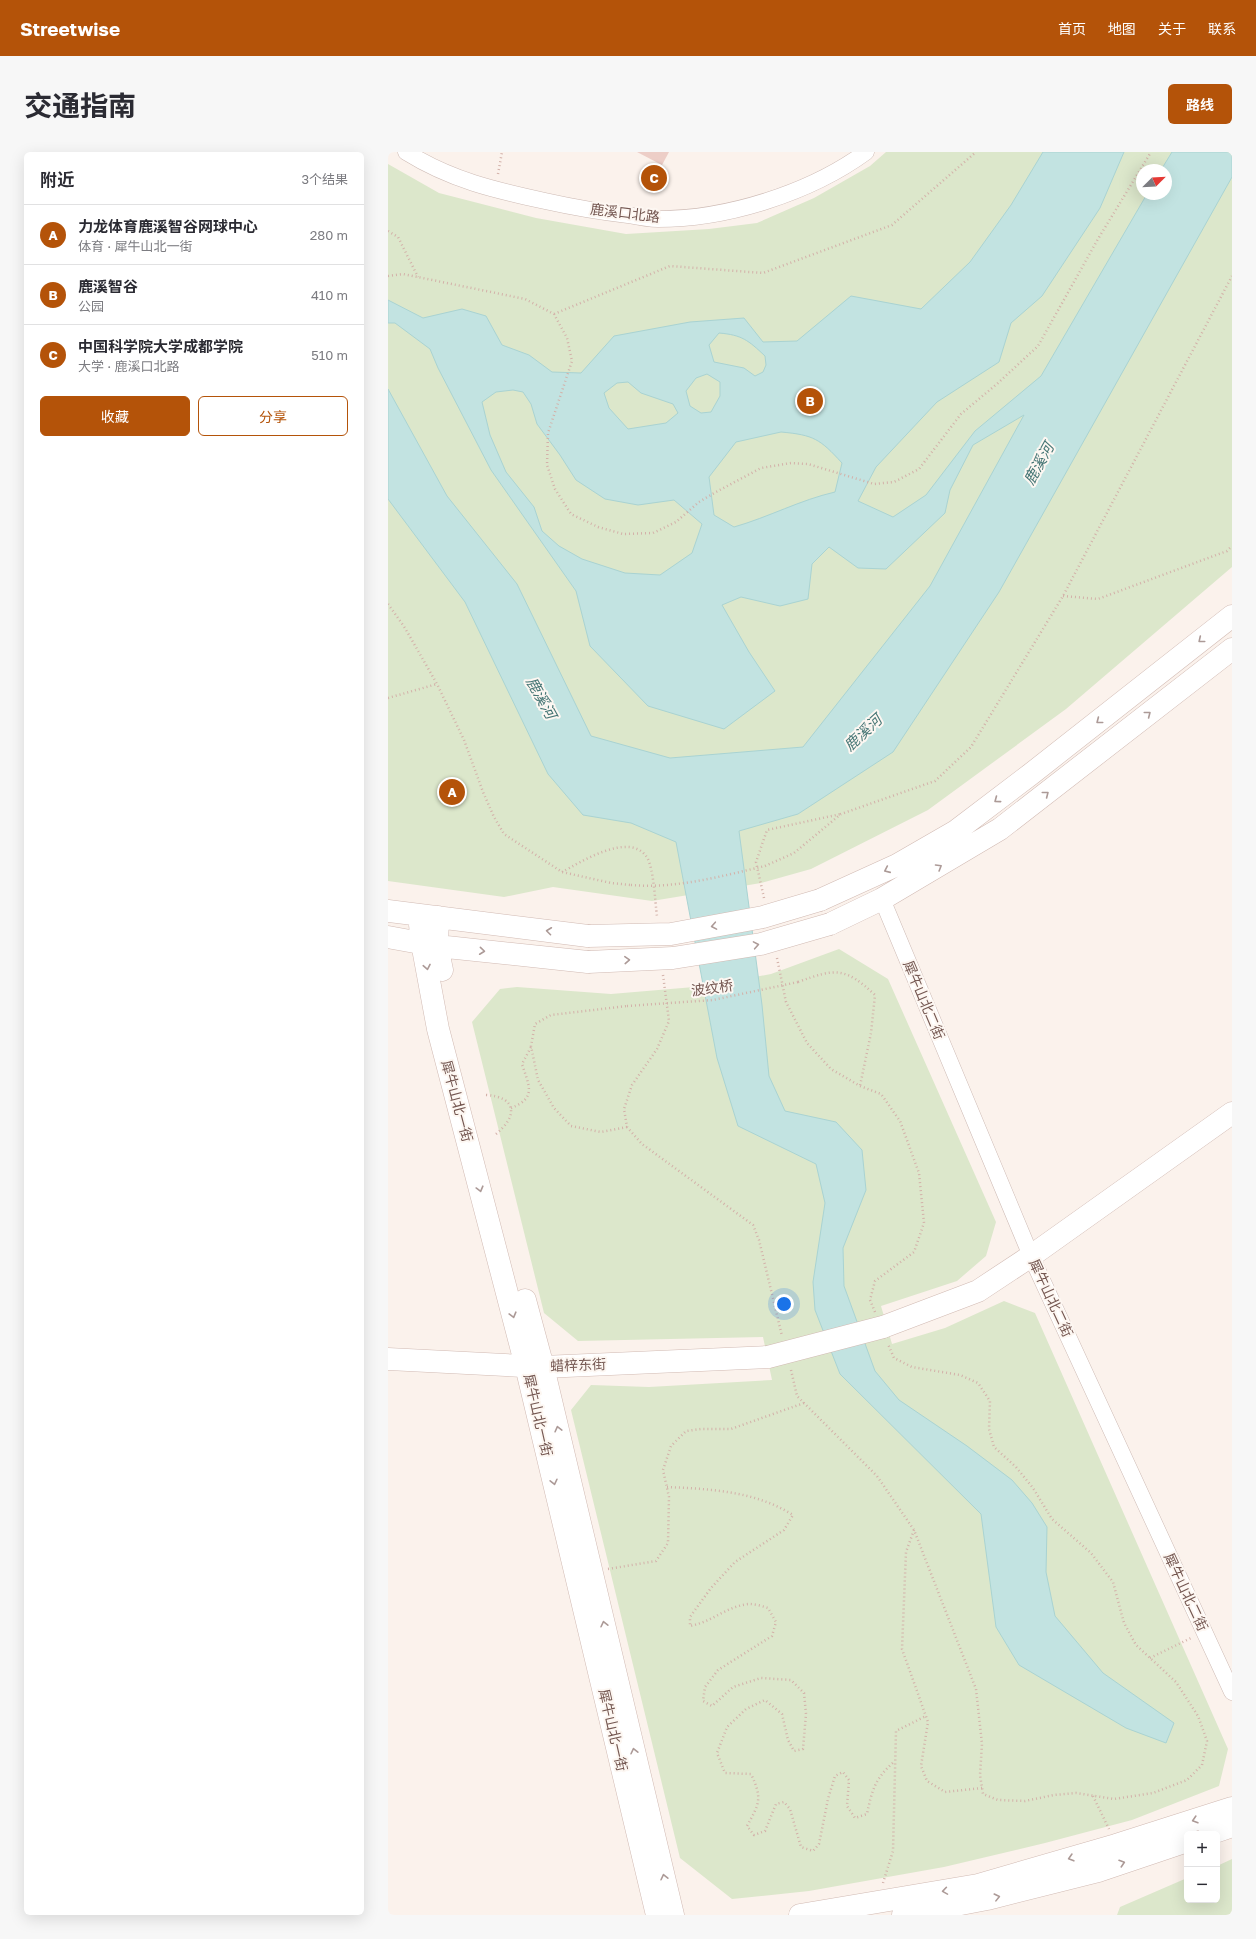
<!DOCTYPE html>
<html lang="zh">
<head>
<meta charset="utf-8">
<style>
	:root { --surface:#fff; --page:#f7f7f7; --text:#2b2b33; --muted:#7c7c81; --line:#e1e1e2; --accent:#b45309 }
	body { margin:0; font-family:"Golos Text","Noto Sans SC",sans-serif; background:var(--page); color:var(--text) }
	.controls { position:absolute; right:12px; bottom:12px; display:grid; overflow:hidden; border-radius:6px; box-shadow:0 4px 16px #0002 }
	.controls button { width:36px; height:36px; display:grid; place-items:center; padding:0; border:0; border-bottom:1px solid var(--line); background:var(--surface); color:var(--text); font:20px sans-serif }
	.compass { position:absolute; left:748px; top:12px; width:36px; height:36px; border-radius:50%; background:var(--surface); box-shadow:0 4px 16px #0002; rotate:66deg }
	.you { position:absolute; left:396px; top:1152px; width:14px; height:14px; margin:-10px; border:3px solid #fff; border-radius:50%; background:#1a73e8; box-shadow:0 0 0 6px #1a73e833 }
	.badge { display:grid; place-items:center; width:26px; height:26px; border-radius:50%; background:var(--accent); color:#fff; font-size:13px; font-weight:700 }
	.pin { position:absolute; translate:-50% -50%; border:2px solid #fff; box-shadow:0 1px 4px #0006 }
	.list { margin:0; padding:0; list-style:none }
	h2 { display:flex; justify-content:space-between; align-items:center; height:52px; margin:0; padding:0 16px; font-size:17px }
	h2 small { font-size:13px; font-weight:400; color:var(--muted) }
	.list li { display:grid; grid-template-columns:26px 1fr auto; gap:12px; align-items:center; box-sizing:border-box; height:60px; padding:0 16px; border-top:1px solid var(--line) }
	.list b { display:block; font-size:15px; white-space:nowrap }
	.list p { margin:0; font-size:13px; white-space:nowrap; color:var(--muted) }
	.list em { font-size:13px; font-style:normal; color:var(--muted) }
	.actions { display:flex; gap:8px; padding:12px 16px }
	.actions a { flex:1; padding:9px 0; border:1px solid var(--accent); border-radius:6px; text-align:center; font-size:14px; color:var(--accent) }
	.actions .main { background:var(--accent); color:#fff }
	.map { position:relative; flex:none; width:844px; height:1763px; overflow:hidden; border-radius:6px }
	header { display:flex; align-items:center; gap:24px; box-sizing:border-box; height:56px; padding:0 20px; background:var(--accent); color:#fff }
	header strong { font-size:19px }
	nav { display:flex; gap:22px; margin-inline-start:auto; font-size:14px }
	.intro { display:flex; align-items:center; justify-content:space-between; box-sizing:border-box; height:96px; padding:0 24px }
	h1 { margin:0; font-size:28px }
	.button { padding:10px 18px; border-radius:6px; background:var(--accent); color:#fff; font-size:14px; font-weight:700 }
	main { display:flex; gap:24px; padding:0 24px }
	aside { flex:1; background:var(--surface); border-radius:6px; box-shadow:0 4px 16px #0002 }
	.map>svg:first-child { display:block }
</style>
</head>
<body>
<header>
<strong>Streetwise</strong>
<nav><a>首页</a><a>地图</a><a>关于</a><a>联系</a></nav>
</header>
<div class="intro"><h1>交通指南</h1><a class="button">路线</a></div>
<main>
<aside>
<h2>附近<small>3个结果</small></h2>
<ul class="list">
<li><span class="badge">A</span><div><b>力龙体育鹿溪智谷网球中心</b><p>体育 · 犀牛山北一街</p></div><em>280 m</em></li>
<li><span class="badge">B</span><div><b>鹿溪智谷</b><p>公园</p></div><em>410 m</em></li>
<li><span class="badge">C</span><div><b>中国科学院大学成都学院</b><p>大学 · 鹿溪口北路</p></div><em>510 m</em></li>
</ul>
<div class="actions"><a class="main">收藏</a><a>分享</a></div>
</aside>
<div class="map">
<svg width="844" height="1763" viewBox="0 0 844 1763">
	<rect width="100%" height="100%" fill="#fbf2ec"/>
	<!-- green -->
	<path fill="#dce7cb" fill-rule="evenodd" d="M498,0H844V415L678,557L540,658L423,717L373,731L264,749L165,735L116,745L0,729V12L51,41L148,66L238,82L321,77L369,71L426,46L482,14ZM754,18H778V42H754Z
		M451,797L500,827L608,1070L598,1104L569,1129L493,1154L504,1192L557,1176L616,1149L647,1161L840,1597L831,1634L744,1668L657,1691L556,1715L421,1739L344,1747L292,1706L183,1258L203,1233L261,1235L384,1228L375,1185L190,1189L156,1161L84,870L112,837L129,835L223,842L318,834L383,822Z
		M844,1707V1763H729L732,1755L799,1726V1748H829V1714Z"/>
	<!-- water -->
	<path fill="#c2e3e1" stroke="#a9d3d2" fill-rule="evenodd" d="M655,0H736L712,56L654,144L623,171L611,210L549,250L488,315L470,349L505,365L538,343L587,279L653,224L759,42H778V18H773L784,0H844V25L611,440L505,600L410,662L351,679L374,853L381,924L397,959L448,970L474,998L478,1038L455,1096L456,1134L487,1219L511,1248L579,1294L624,1328L644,1351L659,1375L658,1420L667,1464L715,1521L786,1571L778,1591L738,1576L631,1513L608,1475L593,1362L452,1222L427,1158L425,1130L437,1051L428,1012L350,974L329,906L288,690L243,671L195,663L160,622L77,450L0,347V237L59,344L129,432L203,584L282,606L415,595L542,434L636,263L585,293L562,338L557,361L498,417L470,416L441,395L424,412L420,447L392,454L353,445L334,453L361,500L387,539L336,577L260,554L202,494L188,439L103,318L50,216L42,197L7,171H0V148L35,166L74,157L98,164L114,193L141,203L164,220L193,221L226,184L302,170L356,166L375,190L409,189L463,144L533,157L582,110L623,53ZM331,181C354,183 360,188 377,204L378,213L375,220L367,224L356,216L326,210L321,193ZM319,222L332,230V244L323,260L313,261L302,254L298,239L308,226ZM240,230L253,241L285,252L290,261L278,271L240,277L221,256L216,241L229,231ZM125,238L135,240L143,252L149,272L172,303L188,328L217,347L250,353L286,348L314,372L304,401L272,423L237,421L194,407L171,394L154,379L146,355L118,320L102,283L94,250L108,240ZM393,280C426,283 432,287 454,311L447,340C412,348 381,365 346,375L326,363L321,325L348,290Z"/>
	<!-- building -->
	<path fill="#edcec7" d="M249,0H281L274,13Z"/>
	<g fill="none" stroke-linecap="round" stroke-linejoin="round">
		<defs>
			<path id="street" d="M18,0C63,28 106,38 157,49C184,55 212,60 240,63C250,65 260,67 270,67C339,67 422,41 478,0
				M494,747L643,1104L844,1540"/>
			<path id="secondary" d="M432,748L509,713L568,679L643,622L844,464
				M0,759L200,784
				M31,763L34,791L50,877L138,1214L269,1763
				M50,765L49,794L54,818
				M442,772L494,747L612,677L844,497
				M0,785L49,794L200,810
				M137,1148L155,1215L285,1763
				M495,1175L590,1139L643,1104L844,961
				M0,1207L155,1215L380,1205
				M821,1682L844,1674
				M412,1763L590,1733L728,1693L844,1656
				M515,1763L599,1747L710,1719L799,1689"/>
		</defs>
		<!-- street casing -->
		<use href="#street" stroke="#cebbb5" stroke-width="17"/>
		<!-- secondary casing -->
		<use href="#secondary" stroke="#d1bab3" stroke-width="23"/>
		<!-- path -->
		<path stroke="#d3b1a9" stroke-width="2.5" stroke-dasharray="1 3" stroke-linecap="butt" d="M110,22L114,0
			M0,79L10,85L30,125
			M0,124L15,122L137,147L166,162L179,186L184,209L160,281L159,313L167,337L183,362L210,375L235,382L265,381L288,370L311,350L328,340L373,316L403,311L420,312L486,332L506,330L531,317L573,262L610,231L650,194L710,87L763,0
			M166,162L282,114L375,121L504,73L588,0
			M675,444L710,447L839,399L844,394
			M0,452L17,476L49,532L76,588L95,640L106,665L116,682L174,720L223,731L243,733
			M0,546L49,532
			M377,714L406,701L453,662L547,629L583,595L675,444L844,124
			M174,720C193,710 240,680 258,704C266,714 267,751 269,764
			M376,746L368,710L379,678L453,662
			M389,806L398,850L419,891L443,917L472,934L493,942L512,969L531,1021L536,1071L526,1100L487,1129L482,1148L487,1160
			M275,823L281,869L269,897L244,933L236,957L239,975L254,992L365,1073L371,1088L394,1184
			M410,830C448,816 457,815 487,843L483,881L472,934
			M98,943C129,945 130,964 108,982
			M123,956C149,946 141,934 134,912L143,895
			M239,975L213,980L183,974L166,956L150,928L143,894L147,872L163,863L239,854
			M403,1218L409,1244L489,1324L526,1378L588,1537L594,1592L592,1623L595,1642L610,1648L637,1649L666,1643L688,1641L726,1647L765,1641L799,1628L814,1613L819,1589L810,1564L788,1530L748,1493L736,1471L725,1430L703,1401L664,1367L645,1336L628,1315L606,1295L601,1277L602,1249L590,1231L572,1223L524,1215L506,1206L500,1192
			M279,1335C322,1337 367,1339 405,1363L396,1378L347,1410L323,1436L302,1465V1474C324,1470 339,1454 361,1452C367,1452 374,1454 380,1456L388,1470L384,1484L330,1518L317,1535L315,1549L324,1554L345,1535L373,1526L403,1528L416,1541L418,1562L415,1597L406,1599L400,1588L394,1562L377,1548L358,1557L339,1575L329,1601L337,1621L363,1622C375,1647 371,1652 359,1674L366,1683L377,1679L388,1652L396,1650L402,1657L413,1695L425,1699L431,1692L440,1647L447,1624L455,1620L461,1628L459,1654L467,1666L479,1662C484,1638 487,1626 507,1609
			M526,1378L518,1400L514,1497L540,1570L533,1614L539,1629L557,1640L594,1636
			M220,1417L268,1409L280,1391L281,1345L275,1318L283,1294L298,1279L313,1277H343L416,1251
			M762,1506L803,1486
			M705,1644L721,1677
			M495,1731L505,1699L508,1579L538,1564"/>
		<!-- street -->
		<use href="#street" stroke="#fff" stroke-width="16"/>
		<!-- secondary -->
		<use href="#secondary" stroke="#fff" stroke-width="22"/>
		<defs>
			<path id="secondary-bridge" d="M200,784L283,782L375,765L432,748
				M200,810L285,806L373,792L442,772
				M380,1205L495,1175"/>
		</defs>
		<!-- secondary-bridge casing -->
		<use href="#secondary-bridge" stroke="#d1bab3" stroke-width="23" stroke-linecap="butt"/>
		<!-- path-bridge -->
		<path stroke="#d3b1a9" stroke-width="2.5" stroke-dasharray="1 3" stroke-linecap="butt" d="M243,733C288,737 334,724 377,714
			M239,854L325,848L410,830"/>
		<!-- secondary-bridge -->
		<use href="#secondary-bridge" stroke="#fff" stroke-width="22"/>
	</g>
	<!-- one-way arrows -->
	<defs><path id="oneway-chevron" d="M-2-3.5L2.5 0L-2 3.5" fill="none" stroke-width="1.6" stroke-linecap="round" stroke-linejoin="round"/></defs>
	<g stroke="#ac9a97">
		<use href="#oneway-chevron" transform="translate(813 488) rotate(141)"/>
		<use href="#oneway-chevron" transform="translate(760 562) rotate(-38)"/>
		<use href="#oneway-chevron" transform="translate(711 569) rotate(142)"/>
		<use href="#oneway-chevron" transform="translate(658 642) rotate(-38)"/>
		<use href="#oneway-chevron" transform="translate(609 648) rotate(143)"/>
		<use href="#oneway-chevron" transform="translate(551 715) rotate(-31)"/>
		<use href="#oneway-chevron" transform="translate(499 718) rotate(156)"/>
		<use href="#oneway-chevron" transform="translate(326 774) rotate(170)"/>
		<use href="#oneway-chevron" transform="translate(161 779) rotate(-173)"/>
		<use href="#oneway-chevron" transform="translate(368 793) rotate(-10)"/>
		<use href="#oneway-chevron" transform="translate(94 799) rotate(6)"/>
		<use href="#oneway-chevron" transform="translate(239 808) rotate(-3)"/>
		<use href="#oneway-chevron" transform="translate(39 815) rotate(79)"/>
		<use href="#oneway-chevron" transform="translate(92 1037) rotate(75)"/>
		<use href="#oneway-chevron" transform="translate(125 1163) rotate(75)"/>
		<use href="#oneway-chevron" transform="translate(170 1277) rotate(-104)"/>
		<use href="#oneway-chevron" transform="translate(166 1330) rotate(77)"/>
		<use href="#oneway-chevron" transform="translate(216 1472) rotate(-103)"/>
		<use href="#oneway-chevron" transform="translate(246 1599) rotate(-103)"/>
		<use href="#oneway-chevron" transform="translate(807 1668) rotate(163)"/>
		<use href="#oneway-chevron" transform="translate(683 1706) rotate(164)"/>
		<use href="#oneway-chevron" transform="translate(734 1711) rotate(-18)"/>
		<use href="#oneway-chevron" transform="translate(276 1725) rotate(-103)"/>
		<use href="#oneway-chevron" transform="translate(557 1739) rotate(171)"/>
		<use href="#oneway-chevron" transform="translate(609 1745) rotate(-14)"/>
	</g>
	<g text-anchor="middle" stroke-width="4" stroke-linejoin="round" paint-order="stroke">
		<!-- street labels -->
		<g font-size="14" fill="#745751" stroke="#fdf7f2">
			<text transform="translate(237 61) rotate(7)" y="5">鹿溪口北路</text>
			<text transform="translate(324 836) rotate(-8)" y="5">波纹桥</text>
			<text transform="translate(536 848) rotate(67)" y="5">犀牛山北二街</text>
			<text transform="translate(69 949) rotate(75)" y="5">犀牛山北一街</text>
			<text transform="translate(663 1146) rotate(65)" y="5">犀牛山北二街</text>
			<text transform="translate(190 1213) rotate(-2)" y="5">蜡梓东街</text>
			<text transform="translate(150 1263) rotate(77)" y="5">犀牛山北一街</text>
			<text transform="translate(798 1440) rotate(65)" y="5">犀牛山北二街</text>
			<text transform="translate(225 1578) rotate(77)" y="5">犀牛山北一街</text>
		</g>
		<!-- water labels -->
		<g font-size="15" font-style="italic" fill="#467675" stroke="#fdf7f2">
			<text transform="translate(651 312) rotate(-61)" y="5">鹿溪河</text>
			<text transform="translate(153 546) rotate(61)" y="5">鹿溪河</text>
			<text transform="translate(475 581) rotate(-43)" y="5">鹿溪河</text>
		</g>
	</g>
</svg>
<div class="controls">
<button>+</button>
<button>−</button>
</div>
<svg class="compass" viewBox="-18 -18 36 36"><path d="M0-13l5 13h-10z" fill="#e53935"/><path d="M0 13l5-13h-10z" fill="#7c7c81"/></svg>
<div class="you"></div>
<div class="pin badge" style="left:64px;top:640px">A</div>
<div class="pin badge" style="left:422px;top:249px">B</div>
<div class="pin badge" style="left:266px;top:26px">C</div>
</div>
</main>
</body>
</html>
